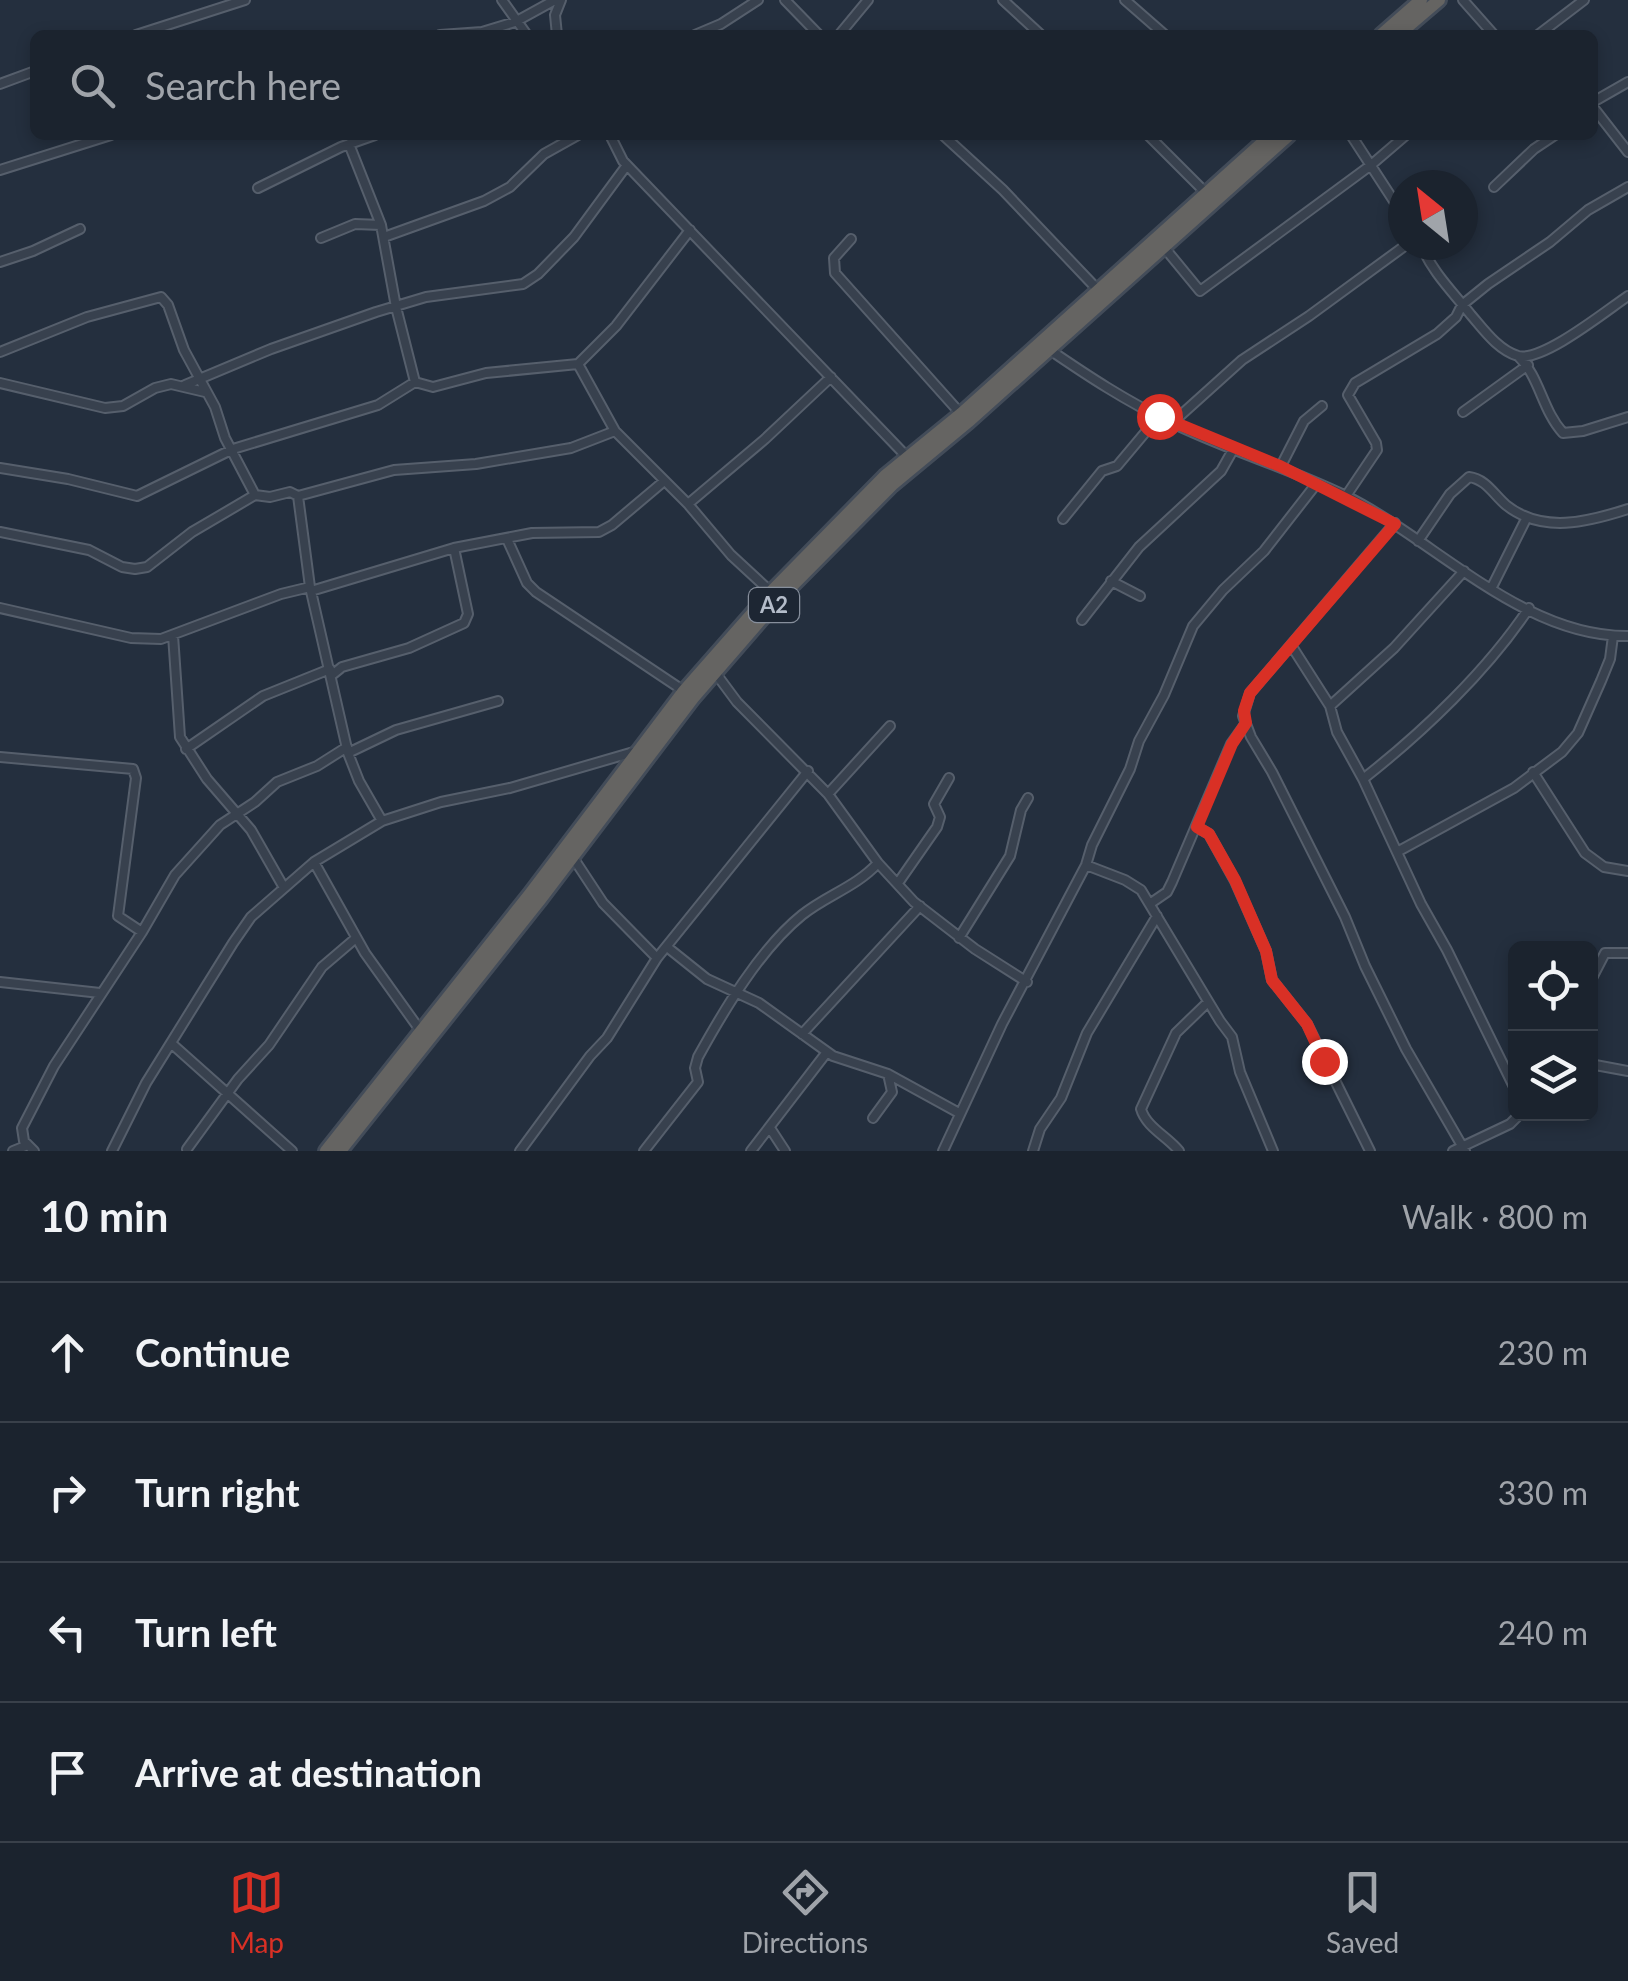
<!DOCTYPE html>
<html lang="en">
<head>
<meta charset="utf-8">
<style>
	:root { --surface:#1b232e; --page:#282f3a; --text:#f1f3f6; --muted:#a0a4aa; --line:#39404a; --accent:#d93025 }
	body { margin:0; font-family:Lato,sans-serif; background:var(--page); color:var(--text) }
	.controls { position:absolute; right:30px; bottom:30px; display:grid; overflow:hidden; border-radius:15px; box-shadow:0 5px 15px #0003 }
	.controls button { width:90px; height:90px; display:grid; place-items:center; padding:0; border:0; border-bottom:2px solid var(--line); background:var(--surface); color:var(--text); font:50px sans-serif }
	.compass { position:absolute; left:1388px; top:170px; width:90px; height:90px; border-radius:50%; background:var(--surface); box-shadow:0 5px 15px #0003; rotate:330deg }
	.stop { position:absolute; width:30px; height:30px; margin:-22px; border:8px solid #d93025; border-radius:50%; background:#fff }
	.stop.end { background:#d93025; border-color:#fff; box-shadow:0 2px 10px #0008 }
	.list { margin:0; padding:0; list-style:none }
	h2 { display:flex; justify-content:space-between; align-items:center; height:130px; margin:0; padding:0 40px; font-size:42px }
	h2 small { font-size:32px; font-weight:400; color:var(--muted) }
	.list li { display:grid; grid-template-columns:65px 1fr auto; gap:30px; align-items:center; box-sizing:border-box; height:140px; padding:0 40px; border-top:2px solid var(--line) }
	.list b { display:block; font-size:38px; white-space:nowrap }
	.list em { font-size:32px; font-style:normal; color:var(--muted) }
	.icon { flex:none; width:55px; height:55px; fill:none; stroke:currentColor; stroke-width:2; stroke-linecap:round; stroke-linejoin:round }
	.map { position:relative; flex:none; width:1628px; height:1151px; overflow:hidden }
	.search { position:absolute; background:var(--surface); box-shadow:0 5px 15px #0003; left:30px; right:30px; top:30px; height:110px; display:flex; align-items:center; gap:25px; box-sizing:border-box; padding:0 35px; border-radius:15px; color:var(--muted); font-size:38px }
	.sheet { height:690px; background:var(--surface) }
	nav { display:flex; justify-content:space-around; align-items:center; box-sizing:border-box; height:140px; border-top:2px solid var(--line); background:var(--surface); font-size:28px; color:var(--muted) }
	nav a { display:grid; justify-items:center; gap:5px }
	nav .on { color:var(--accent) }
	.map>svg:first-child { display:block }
</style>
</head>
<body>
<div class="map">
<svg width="1628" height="1151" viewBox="0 0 1628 1151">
	<rect width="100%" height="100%" fill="#242f3e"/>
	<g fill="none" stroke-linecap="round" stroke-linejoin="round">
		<defs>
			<path id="minor" d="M502,0L527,35
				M785,0L819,35
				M1003,0L1041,35
				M1125,0L1165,35
				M1463,0L1494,35
				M136,35L245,0
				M440,35L482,32L515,22L555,0
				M557,35L555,15L561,0
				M695,35L721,24L758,0
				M839,35L868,0
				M1538,35L1584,0
				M0,84L35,71
				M1593,102L1628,82
				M1593,107L1628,152
				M610,135L623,161L908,458
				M943,135L1003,190L1098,290
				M1148,135L1206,193
				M1351,135L1403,215
				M349,144L381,225
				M0,170L111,135
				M1494,187L1534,149L1555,135
				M258,188L341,147L375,135
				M384,237L484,201L510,187L544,154L578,135
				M321,238L355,224L381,225L396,307L415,382
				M851,239L834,258L835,273L961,414
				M1421,245C1433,273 1452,291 1471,315C1484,330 1498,350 1518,356C1543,362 1607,310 1628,296
				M1163,246L1200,291L1371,165L1406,135
				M0,262L33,251L80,229
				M1050,350C1088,376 1126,401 1168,421C1225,449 1286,467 1344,495C1434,539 1522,637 1628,636
				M0,352L87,317L161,297L168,305L184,350L215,407L225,438L255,495
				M1518,356C1540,377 1542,410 1563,433L1583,431L1628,417
				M578,364L615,431L688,504L731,555L771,592
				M415,382L433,387L486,373L578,364L616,326L690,230
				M0,383L105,408L123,406L155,388L171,384L205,392
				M185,385L271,349L376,312L426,297L523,284L538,274L574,237L627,165
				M1463,412L1528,365
				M1172,423L1242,360L1309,316L1406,245
				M1281,466L1304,421L1322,406
				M0,468L68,479L137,496L233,449L378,405L415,382
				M298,496L310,587L348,753L359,781L382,821
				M1346,496L1377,450L1376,443L1348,395L1355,383L1437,334L1456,317L1462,305L1488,284L1550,242L1588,210L1628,187
				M688,504L765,439L831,377
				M1063,519L1102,471L1117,466L1159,416
				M1395,523L1250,693L1243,716L1251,737L1272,772L1345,917L1365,966L1406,1049L1465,1151
				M0,532L89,550L122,567L135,569L147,567L192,532L255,495L270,497L290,492L298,496L394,470L476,464L571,448L615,431
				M507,539L527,583L536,592L684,691
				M1418,541L1450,494L1469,477C1486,479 1494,495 1506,505C1542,534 1588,522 1628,509
				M1111,581L1140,596
				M1491,589L1526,519
				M311,591L454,548L532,533L599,532L612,525L663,482
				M0,608L131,638L161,639L281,594L310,587
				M1082,620L1139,547L1221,471L1234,448
				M173,635L180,737L207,779L251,830L283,886
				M1291,645L1330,706L1337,732L1363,779L1421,904L1447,950L1516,1091
				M714,671L737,702L828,794L878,863L914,902L975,949L1027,982
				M332,675L342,667L409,648L464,623L468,614L454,548
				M1330,706L1394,648L1464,571
				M186,749L263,696L330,669
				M348,753L396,730L498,701
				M0,757L133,769L136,778L118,916L142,932
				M1533,772L1585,853L1604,867L1628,871
				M1363,779C1423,732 1487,671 1529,608
				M828,794L890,726
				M1197,827L1209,834L1235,881L1266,951L1272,980L1307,1024L1370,1151
				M1397,852L1514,788L1562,752L1578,733L1601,681L1610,659L1613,636
				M572,856L603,903L657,958
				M314,862L365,953L420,1030
				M1086,865L1125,880L1141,890L1220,1021L1232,1037L1240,1072L1273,1151
				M898,883L937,827L940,817L934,804L949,778
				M1151,903L1167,892L1172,882L1231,744L1246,723
				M959,938L1010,856L1021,810L1028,798
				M667,947L707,979L759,1003L833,1056L888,1074L959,1113
				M0,982L100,993
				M1590,982L1605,953H1628
				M802,1034L920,906
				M172,1044L292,1151
				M1590,1064L1628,1071
				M873,1118L892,1092L888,1074
				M770,1128L785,1151
				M187,1149L238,1079L269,1045L322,967L356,938
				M13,1151L28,1145
				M34,1151L24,1141L22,1128L54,1066L142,932L175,875L220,825L255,802L277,782L317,766L347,747
				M112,1151L146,1083L233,943L251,917L314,862L382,821L441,802L510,788L637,751
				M520,1151L590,1056L607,1038L657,958L808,771
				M644,1151L698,1082L695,1068L698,1057C724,1010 760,949 802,915C827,895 856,887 878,863
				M751,1151L827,1052
				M943,1151L1002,1024L1086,865L1092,845L1130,769L1139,741L1164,695L1193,626L1223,590L1264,551L1317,483
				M1033,1151L1040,1129L1061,1098L1087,1033L1157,916
				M1179,1151C1168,1137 1146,1127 1141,1109L1176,1033L1208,1002
				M1453,1151L1510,1124L1520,1114"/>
			<path id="trunk" d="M1381,35L1421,0
				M1398,35L1439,0
				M326,1151L530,894L684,691L771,592L885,476L961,414L1271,135
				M340,1151L539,901L693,698L778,600L892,485L968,422L1289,135"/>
		</defs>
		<!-- minor casing -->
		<use href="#minor" stroke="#565f6c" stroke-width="12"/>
		<!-- trunk casing -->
		<use href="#trunk" stroke="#434c59" stroke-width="18"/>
		<!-- minor -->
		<use href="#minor" stroke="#38414e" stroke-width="8"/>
		<!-- trunk -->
		<use href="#trunk" stroke="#656462" stroke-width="12"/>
	</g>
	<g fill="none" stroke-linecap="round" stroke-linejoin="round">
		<!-- route -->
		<path stroke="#d93025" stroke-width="12" d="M1159,416L1280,466L1395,524L1250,693L1244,711L1246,723L1232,744L1197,827L1209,834L1235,880L1266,951L1272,980L1307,1024L1324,1061"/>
	</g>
	<g text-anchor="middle" stroke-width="8" stroke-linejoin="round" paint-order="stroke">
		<!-- shield labels -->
		<rect fill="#1d2633" stroke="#878f9c" stroke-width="2.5" x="749" y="588" width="50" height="34" rx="8"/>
		<g font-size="22" font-weight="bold" fill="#b4bcc9">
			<text x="774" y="613">A2</text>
		</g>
	</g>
</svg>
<div class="controls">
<button><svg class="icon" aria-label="locate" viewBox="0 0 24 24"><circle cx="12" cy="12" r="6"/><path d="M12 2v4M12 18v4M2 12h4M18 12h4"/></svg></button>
<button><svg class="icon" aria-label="layers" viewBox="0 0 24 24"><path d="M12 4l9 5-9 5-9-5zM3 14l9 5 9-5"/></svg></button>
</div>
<svg class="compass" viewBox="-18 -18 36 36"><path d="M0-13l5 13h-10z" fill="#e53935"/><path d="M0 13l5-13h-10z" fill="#a0a4aa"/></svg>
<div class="stop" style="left:1159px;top:416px"></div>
<div class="stop end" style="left:1324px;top:1061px"></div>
<div class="search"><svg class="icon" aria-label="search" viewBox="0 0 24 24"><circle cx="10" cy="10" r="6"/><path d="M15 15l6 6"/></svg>Search here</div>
</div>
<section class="sheet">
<h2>10 min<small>Walk · 800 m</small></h2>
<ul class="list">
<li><svg class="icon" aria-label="ahead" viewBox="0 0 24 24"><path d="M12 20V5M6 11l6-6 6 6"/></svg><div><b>Continue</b></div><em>230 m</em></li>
<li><svg class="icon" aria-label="right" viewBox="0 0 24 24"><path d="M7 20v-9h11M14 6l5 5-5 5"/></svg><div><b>Turn right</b></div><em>330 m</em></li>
<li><svg class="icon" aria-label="left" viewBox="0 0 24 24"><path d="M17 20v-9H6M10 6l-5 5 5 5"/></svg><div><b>Turn left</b></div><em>240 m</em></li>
<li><svg class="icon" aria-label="arrive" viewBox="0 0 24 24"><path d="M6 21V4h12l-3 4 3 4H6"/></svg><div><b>Arrive at destination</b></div></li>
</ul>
</section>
<nav>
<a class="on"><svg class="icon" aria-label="map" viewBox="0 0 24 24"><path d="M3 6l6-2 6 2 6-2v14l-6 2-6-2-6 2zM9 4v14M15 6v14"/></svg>Map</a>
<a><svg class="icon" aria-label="directions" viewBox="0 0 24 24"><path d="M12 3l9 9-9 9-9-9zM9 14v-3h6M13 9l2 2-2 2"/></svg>Directions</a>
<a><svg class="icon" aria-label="saved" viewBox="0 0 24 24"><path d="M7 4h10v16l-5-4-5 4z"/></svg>Saved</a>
</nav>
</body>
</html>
